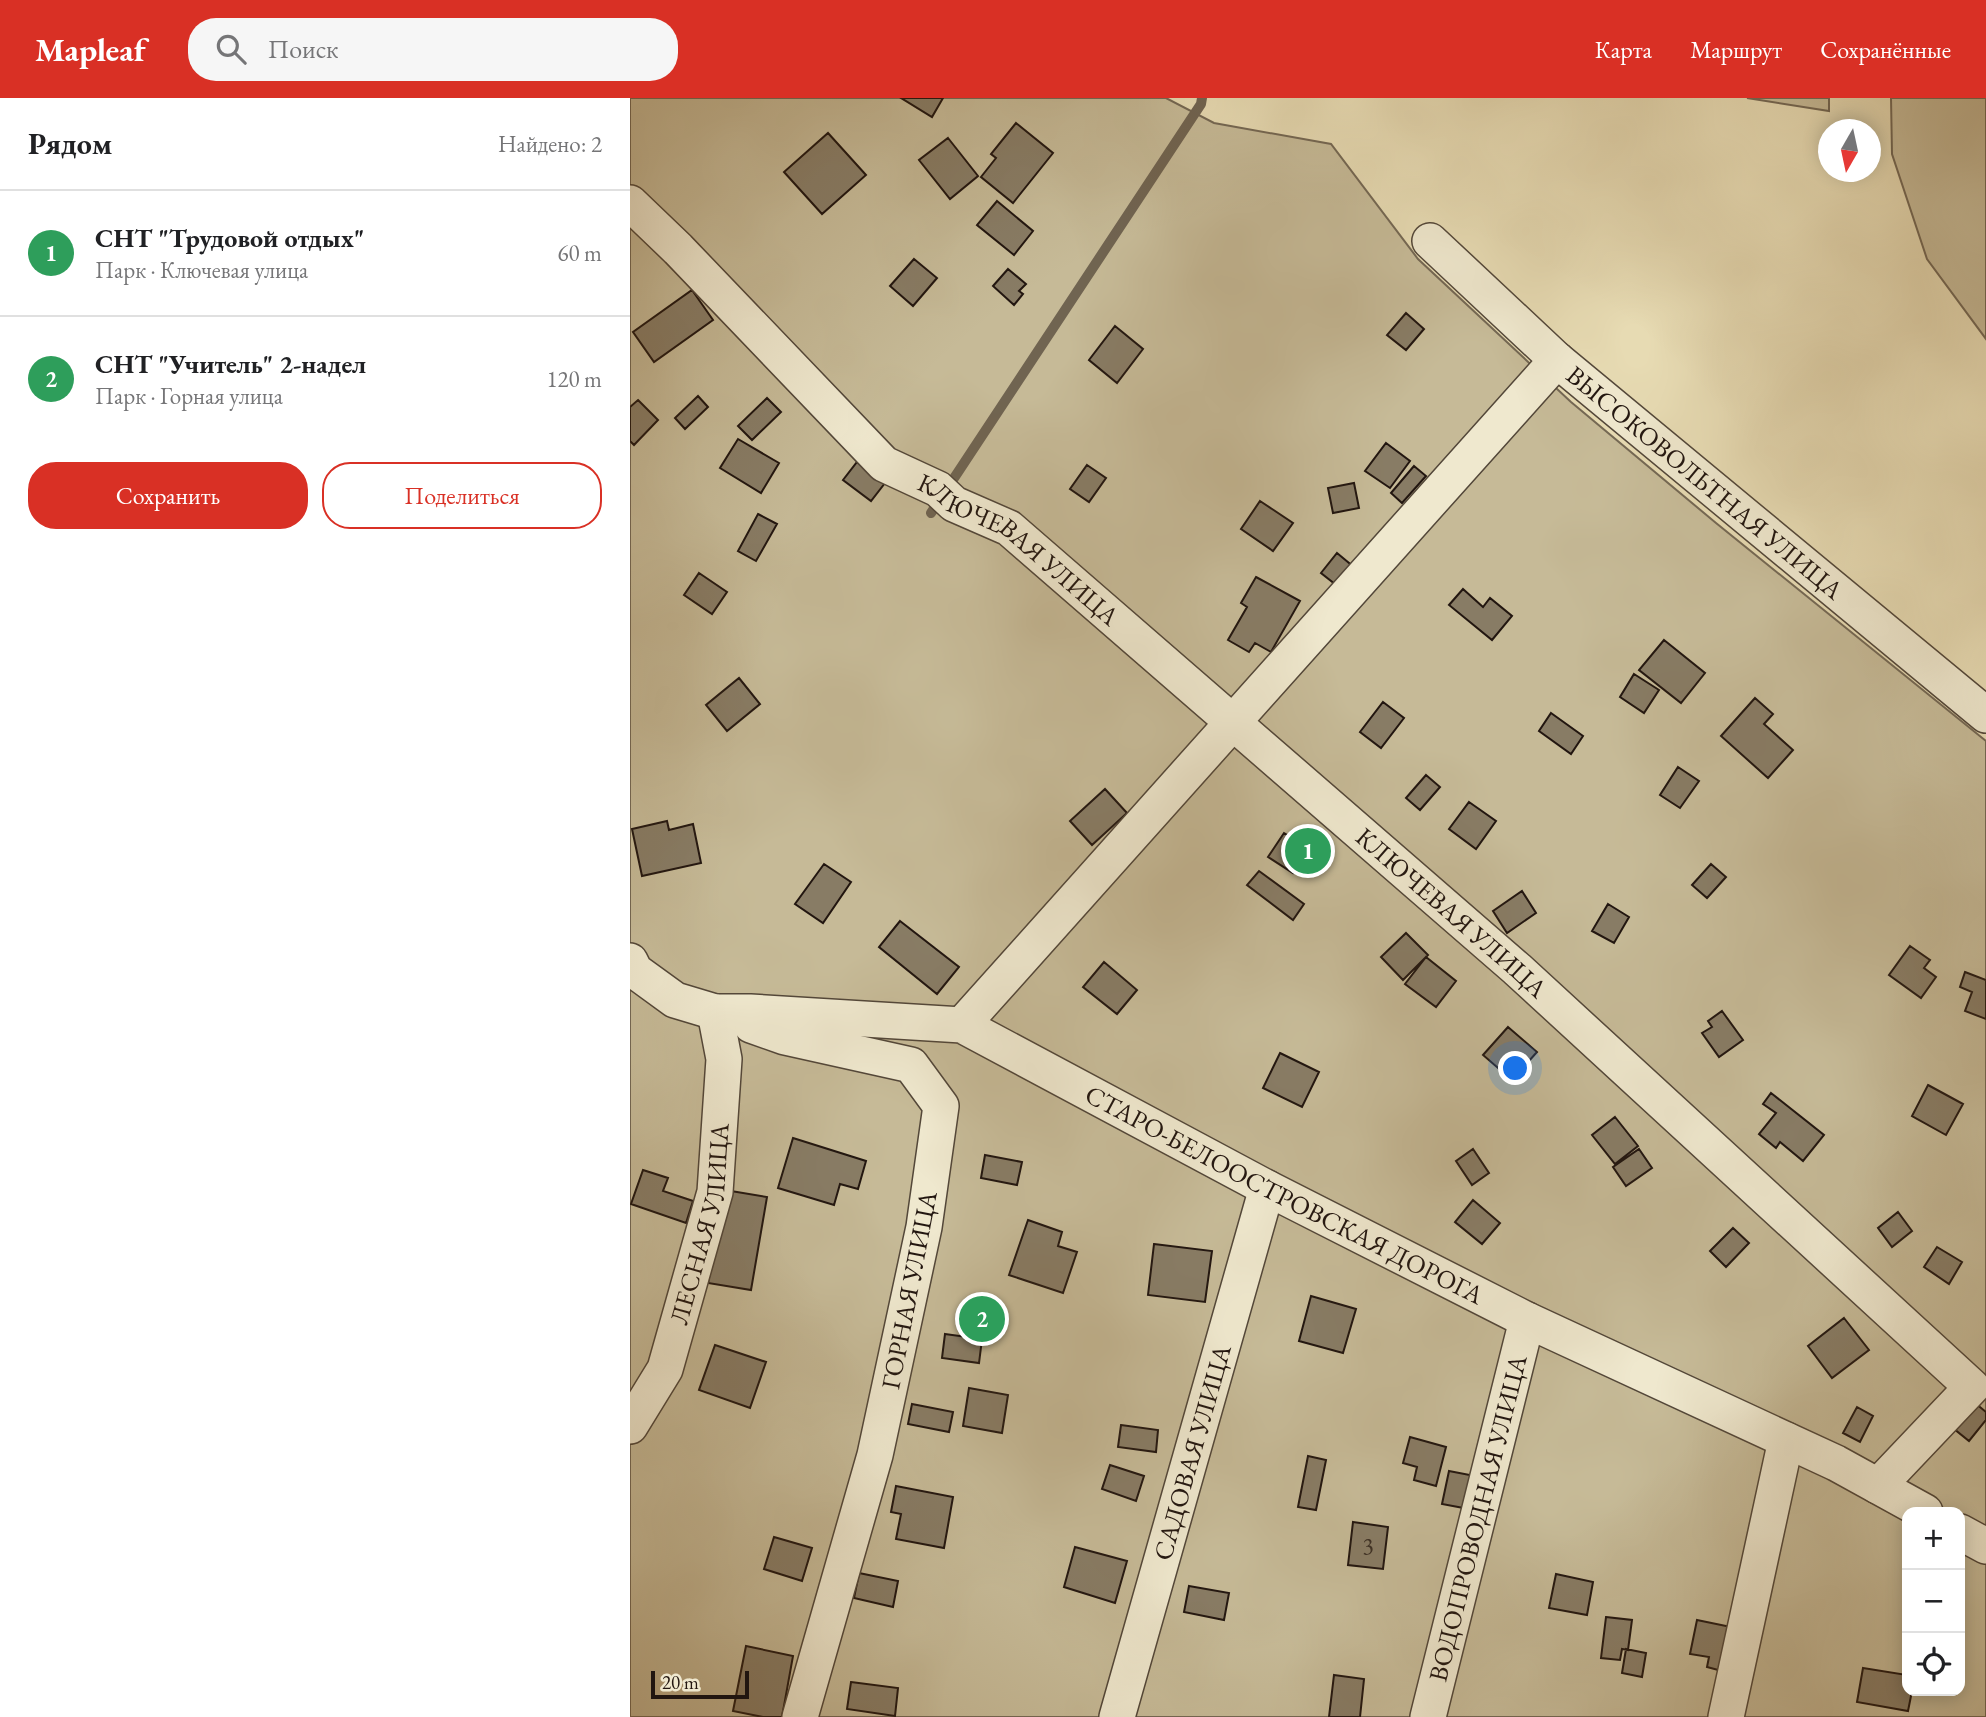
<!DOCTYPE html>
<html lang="ru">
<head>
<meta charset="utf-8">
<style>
	:root { --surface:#fff; --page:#f6f6f6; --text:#202124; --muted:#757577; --line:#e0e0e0; --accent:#d93025 }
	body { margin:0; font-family:"EB Garamond",serif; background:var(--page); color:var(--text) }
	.controls { position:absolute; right:21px; bottom:21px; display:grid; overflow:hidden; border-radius:14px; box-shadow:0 4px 18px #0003 }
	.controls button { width:63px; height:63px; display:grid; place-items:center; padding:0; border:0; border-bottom:2px solid var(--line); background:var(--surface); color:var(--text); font:35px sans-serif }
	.compass { position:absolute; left:1188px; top:21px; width:63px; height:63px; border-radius:50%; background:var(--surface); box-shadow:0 4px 18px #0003; rotate:189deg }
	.scale { position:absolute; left:21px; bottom:18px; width:98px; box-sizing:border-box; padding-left:7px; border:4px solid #221610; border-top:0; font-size:19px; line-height:24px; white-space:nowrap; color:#221610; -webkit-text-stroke:5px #efe8ce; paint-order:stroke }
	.you { position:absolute; left:886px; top:971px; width:24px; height:24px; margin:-18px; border:5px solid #fff; border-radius:50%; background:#1a73e8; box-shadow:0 0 0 10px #1a73e833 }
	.badge { display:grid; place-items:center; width:46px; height:46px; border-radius:50%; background:var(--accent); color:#fff; font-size:23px; font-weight:700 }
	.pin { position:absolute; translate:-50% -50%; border:4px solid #fff; box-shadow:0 2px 7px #0006 }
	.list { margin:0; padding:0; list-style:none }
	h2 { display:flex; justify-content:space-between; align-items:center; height:91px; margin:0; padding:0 28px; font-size:30px }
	h2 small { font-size:23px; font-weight:400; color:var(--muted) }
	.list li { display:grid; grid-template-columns:46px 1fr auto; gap:21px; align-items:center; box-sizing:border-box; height:126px; padding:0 28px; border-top:2px solid var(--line) }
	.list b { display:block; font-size:26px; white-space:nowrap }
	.list p { margin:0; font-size:23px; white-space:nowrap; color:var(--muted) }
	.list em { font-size:23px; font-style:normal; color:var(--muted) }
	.actions { display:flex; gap:14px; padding:21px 28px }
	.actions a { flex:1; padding:16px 0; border:2px solid var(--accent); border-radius:28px; text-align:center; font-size:24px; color:var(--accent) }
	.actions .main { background:var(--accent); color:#fff }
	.icon { flex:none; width:38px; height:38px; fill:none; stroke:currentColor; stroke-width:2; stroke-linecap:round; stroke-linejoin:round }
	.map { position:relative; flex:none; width:1356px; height:1619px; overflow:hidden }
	header { display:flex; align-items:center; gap:42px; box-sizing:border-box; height:98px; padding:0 35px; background:var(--accent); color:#fff }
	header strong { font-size:33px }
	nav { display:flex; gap:38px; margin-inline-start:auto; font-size:24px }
	.search { width:490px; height:63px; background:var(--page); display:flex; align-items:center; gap:18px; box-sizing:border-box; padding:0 24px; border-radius:28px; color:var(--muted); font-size:26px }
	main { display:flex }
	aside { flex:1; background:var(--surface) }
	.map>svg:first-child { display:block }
</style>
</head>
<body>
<header>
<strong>Mapleaf</strong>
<div class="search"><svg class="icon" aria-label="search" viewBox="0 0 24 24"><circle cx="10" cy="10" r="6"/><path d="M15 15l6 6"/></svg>Поиск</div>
<nav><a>Карта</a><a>Маршрут</a><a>Сохранённые</a></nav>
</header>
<main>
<aside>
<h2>Рядом<small>Найдено: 2</small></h2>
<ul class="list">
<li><span class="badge" style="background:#2e9e5b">1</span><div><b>СНТ &quot;Трудовой отдых&quot;</b><p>Парк · Ключевая улица</p></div><em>60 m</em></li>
<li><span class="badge" style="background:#2e9e5b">2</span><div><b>СНТ &quot;Учитель&quot; 2-надел</b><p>Парк · Горная улица</p></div><em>120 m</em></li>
</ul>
<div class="actions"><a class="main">Сохранить</a><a>Поделиться</a></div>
</aside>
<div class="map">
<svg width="1356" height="1619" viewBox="0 0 1356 1619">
	<rect width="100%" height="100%" fill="#e7dbb3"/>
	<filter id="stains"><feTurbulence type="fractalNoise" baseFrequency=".00286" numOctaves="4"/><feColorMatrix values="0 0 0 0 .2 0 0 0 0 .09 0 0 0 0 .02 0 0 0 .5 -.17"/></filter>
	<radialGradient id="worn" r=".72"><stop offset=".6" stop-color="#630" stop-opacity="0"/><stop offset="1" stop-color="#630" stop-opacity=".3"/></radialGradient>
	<!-- green -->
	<path fill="#c6ba97" stroke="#746854" stroke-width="2" fill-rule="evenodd" d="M0,0H536L584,25L701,46L788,161L941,304L1086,425L1356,643V1619H0ZM1277,1414H1330V1593H1277Z
		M1117,0H1199V13Z
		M1261,0H1356V241L1297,161L1262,56Z"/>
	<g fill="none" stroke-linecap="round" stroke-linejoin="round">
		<!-- stream -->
		<path stroke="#706451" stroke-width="10" d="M301,415L571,6L572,0"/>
	</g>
	<!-- building -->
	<path fill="#887c65" stroke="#221610" stroke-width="2" d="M271,0H313L302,19Z
		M386,25L423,55L383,105L351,79L366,60L361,56Z
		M198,35L236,77L192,116L154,74Z
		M318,40L348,78L320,101L289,62Z
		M367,103L403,133L384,157L347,127Z
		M284,161L307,180L283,208L260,188Z
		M378,171L396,186L389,193L393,196L384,207L363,188Z
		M62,192L83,222L24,264L3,234Z
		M776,215L794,231L776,252L757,237Z
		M485,228L513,251L487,285L459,262Z
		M68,298L78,309L55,331L45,320Z
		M137,300L151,314L122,342L108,328Z
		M8,302L28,322L4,347L0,343V309Z
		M108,341L149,365L131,395L90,370Z
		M756,345L780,363L760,390L735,373Z
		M227,364L255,385L241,403L213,382Z
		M457,367L476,380L459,404L440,391Z
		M784,368L796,378L772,405L761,395Z
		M724,385L729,410L703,415L698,390Z
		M630,403L663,425L643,453L611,431Z
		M128,416L147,426L126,463L108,453Z
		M707,455L725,470L710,490L691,475Z
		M69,475L97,494L82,516L54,497Z
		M626,479L670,503L641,554L625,545L619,554L598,542L617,509L611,505Z
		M833,491L853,509L860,500L882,518L862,542L819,507Z
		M1034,542L1075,575L1051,605L1009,572Z
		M1004,576L1029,592L1014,615L990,599Z
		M109,580L130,606L97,633L76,607Z
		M1125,600L1143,616L1134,626L1163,652L1138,680L1091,638Z
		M753,604L774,620L751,650L730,634Z
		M921,615L953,638L941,656L909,633Z
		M1048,669L1069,683L1050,710L1030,697Z
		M796,677L810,689L790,712L776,700Z
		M475,691L497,715L462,747L440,723Z
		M839,704L866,723L846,751L819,731Z
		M37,723L39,732L63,726L71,765L12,778L2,731Z
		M654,735L679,750L663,775L638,759Z
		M194,766L221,784L193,825L165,806Z
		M1081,766L1096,779L1077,800L1062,787Z
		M629,773L674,806L663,822L617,787Z
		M892,793L906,815L877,835L863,813Z
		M978,806L999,819L984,845L962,833Z
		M270,823L329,869L307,896L249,849Z
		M776,835L798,857L773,882L751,859Z
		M1280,848L1300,862L1294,870L1306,879L1291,900L1259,877Z
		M796,859L826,883L806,909L775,886Z
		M474,864L507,892L487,916L453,889Z
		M1335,874L1356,882V921L1335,913L1342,894L1330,889Z
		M1092,913L1113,942L1089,959L1072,935L1082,929L1078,923Z
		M878,929L907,954L882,982L853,957Z
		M650,955L689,974L672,1009L633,990Z
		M1298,987L1333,1006L1316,1037L1282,1018Z
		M1141,995L1194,1037L1173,1063L1150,1044L1146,1050L1129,1036L1146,1015L1133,1006Z
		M985,1019L1008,1048L985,1066L962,1037Z
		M163,1040L236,1063L228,1091L210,1086L204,1107L148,1090Z
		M843,1051L859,1075L842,1087L826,1063Z
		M1009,1051L1022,1070L996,1088L983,1069Z
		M355,1057L392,1064L387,1087L351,1080Z
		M13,1072L38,1080L33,1093L63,1103L56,1125L1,1106Z
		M95,1092L137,1099L121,1192L78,1185Z
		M843,1102L870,1125L852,1146L825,1124Z
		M1268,1114L1282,1133L1262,1149L1248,1130Z
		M398,1122L432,1134L428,1148L447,1154L433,1195L379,1177Z
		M1103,1130L1119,1145L1096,1169L1080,1153Z
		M524,1146L582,1153L575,1204L518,1197Z
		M1307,1149L1332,1164L1319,1186L1294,1169Z
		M681,1198L726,1211L713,1255L669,1243Z
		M1214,1220L1239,1252L1202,1280L1178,1248Z
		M315,1236L352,1241L349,1265L312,1260Z
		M85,1247L136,1264L120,1310L69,1292Z
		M339,1290L378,1297L372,1335L333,1328Z
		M1339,1300L1356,1314V1322L1339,1343L1318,1326Z
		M282,1306L323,1314L319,1334L278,1326Z
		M1227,1309L1243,1318L1230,1344L1213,1335Z
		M491,1327L528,1332L526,1354L488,1349Z
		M780,1339L816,1349L806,1388L784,1382L787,1369L773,1365Z
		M678,1358L696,1362L686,1412L668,1409Z
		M480,1367L514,1378L506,1403L472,1391Z
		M819,1373L845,1378L839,1411L812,1406Z
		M266,1388L323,1399L314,1450L266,1441L271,1416L261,1414Z
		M723,1424L758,1429L753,1471L718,1467Z
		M144,1439L182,1450L172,1483L134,1471Z
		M445,1449L497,1463L485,1505L434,1489Z
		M229,1475L268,1483L263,1509L224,1500Z
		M926,1476L963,1484L957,1517L919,1510Z
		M559,1488L599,1495L594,1522L554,1514Z
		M976,1519L1002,1522L998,1552L992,1551L990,1562L971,1560Z
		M1067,1522L1101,1529L1092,1573L1077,1569L1079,1559L1060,1556Z
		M116,1548L163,1558L152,1619H133L103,1613Z
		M996,1551L1016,1555L1012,1579L992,1575Z
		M1233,1570L1277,1577V1593H1282L1278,1613L1227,1604Z
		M704,1577L734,1581L730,1619H699Z
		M221,1584L268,1590L265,1618L217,1611Z"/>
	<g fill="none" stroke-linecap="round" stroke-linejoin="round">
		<defs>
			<g id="street">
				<path id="s1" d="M0,105L48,151L254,366L308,391L324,406L379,430L887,871L1342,1289L1248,1388"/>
				<path id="s2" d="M800,143L927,262L1356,617"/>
				<path id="s3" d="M0,863L5,873L45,902L85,914H120L332,927L637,1090L897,1222L1206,1365L1295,1414"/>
				<path d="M121,927L155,939L281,967L311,1008L294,1129L245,1357L170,1619"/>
				<path d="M332,927L927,262"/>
				<path id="s4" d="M0,1328L35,1271L85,1094L94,961L85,914"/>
				<path d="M1330,1434L1356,1448"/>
				<path id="s5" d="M487,1619L637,1090"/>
				<path id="s6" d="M798,1619L897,1222"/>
				<path d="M1096,1619L1156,1342"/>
			</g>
		</defs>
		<!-- street casing -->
		<use href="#street" stroke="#534739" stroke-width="38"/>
		<!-- street -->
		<use href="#street" stroke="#efe8ce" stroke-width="35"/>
	</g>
	<g text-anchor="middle" stroke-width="5" stroke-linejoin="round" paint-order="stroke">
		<!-- number labels -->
		<g font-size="23" fill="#3c3025">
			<text x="738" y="1456">3</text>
		</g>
		<!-- street labels -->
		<g font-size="26" fill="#221610" stroke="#efe8ce">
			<text dy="9" stroke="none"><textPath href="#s2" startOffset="366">ВЫСОКОВОЛЬТНАЯ УЛИЦА</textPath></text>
			<text dy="9" stroke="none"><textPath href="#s1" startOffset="525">КЛЮЧЕВАЯ УЛИЦА</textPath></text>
			<text dy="9" stroke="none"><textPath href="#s1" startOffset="1092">КЛЮЧЕВАЯ УЛИЦА</textPath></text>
			<text dy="9" stroke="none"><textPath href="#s3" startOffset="714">СТАРО-БЕЛООСТРОВСКАЯ ДОРОГА</textPath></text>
			<text dy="9" stroke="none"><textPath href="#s4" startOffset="217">ЛЕСНАЯ УЛИЦА</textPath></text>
			<text transform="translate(279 1192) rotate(-79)" y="9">ГОРНАЯ УЛИЦА</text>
			<text dy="9" stroke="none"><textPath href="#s5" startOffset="275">САДОВАЯ УЛИЦА</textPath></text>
			<text dy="9" stroke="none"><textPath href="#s6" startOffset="205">ВОДОПРОВОДНАЯ УЛИЦА</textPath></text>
		</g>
	</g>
	<rect width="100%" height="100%" filter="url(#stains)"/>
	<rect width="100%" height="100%" fill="url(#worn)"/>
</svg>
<div class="controls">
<button>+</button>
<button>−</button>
<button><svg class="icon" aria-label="locate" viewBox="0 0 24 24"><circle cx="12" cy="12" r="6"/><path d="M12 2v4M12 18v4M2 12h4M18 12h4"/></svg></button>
</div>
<svg class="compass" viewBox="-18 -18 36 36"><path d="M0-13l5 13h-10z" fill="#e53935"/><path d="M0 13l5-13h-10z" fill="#757577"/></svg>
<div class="scale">20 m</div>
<div class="you"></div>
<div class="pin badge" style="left:678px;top:753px;background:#2e9e5b">1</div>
<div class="pin badge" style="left:352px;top:1221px;background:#2e9e5b">2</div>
</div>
</main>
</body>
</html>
